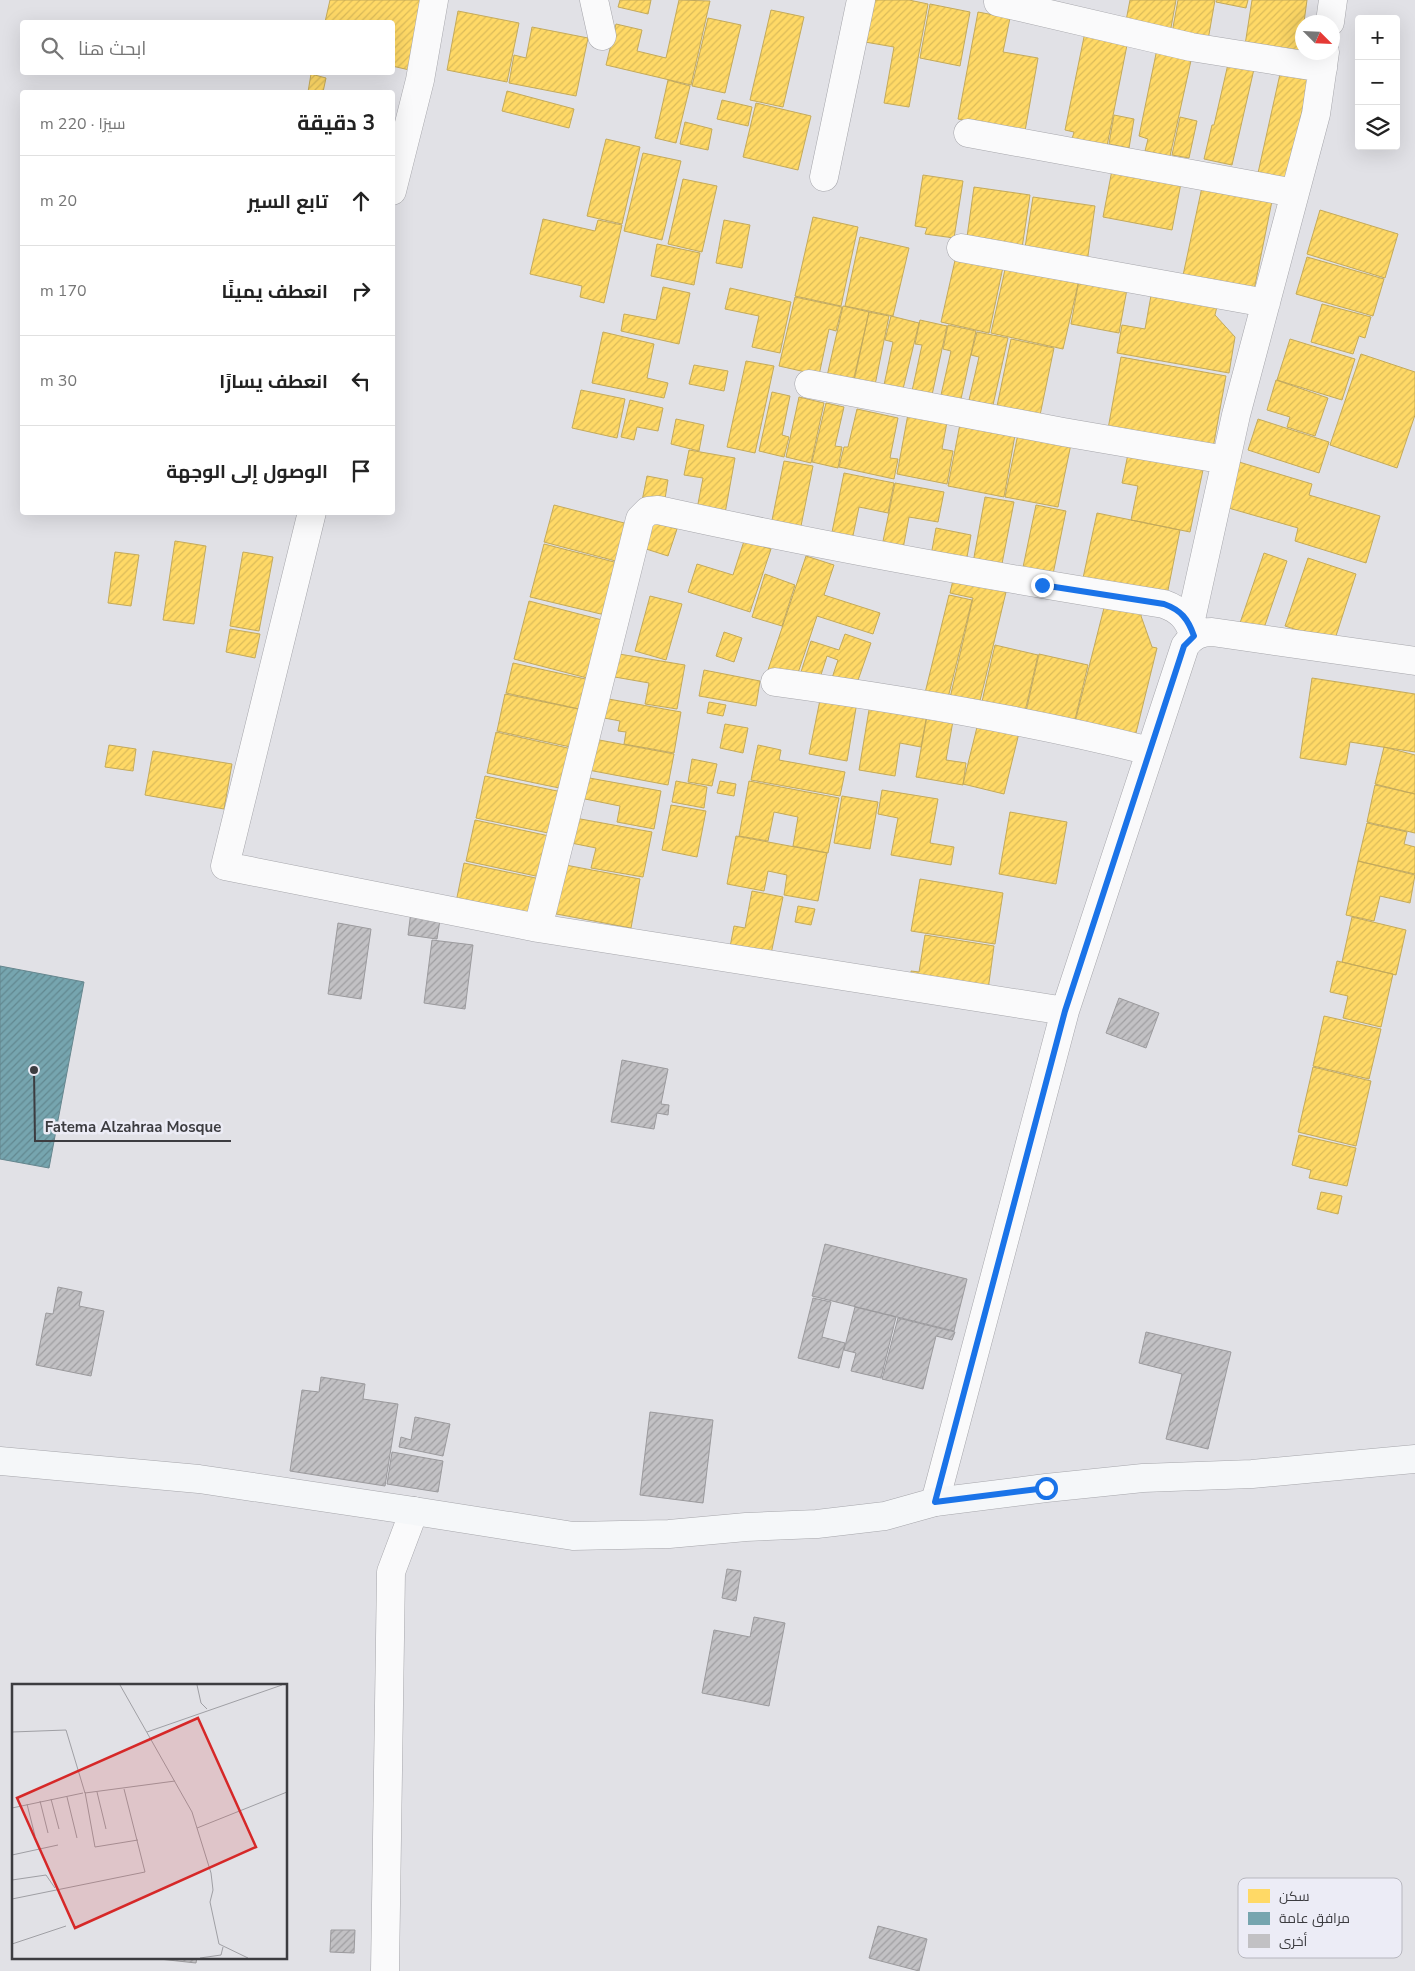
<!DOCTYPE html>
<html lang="ar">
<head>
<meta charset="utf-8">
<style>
	:root { --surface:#fff; --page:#f6f6f6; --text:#222; --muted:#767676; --line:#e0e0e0 }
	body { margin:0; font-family:"Nunito Sans",Cairo,sans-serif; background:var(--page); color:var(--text); direction:rtl }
	.controls { position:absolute; right:15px; top:15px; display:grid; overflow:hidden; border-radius:5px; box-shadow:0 5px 20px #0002 }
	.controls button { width:45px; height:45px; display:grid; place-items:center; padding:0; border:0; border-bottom:1px solid var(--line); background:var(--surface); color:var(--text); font:25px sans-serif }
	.compass { position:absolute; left:1295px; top:15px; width:45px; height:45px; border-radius:50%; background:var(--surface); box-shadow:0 5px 20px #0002; rotate:114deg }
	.stop { position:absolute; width:15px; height:15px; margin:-11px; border:4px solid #1a73e8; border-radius:50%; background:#fff }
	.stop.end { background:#1a73e8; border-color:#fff; box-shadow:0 1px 5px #0008 }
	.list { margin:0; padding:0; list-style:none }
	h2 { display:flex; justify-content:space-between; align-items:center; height:65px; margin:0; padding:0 20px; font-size:21px }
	h2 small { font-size:16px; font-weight:400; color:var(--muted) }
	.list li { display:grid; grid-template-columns:32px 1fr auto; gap:15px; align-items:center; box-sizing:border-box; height:90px; padding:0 20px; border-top:1px solid var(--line) }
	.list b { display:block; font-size:19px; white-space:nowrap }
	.list em { font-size:16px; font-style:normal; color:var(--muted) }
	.icon { flex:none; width:28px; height:28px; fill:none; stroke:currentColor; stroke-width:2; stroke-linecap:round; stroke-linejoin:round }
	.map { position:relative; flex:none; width:1415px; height:1971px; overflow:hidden; direction:ltr }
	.search { position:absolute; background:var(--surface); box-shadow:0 5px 20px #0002; left:20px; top:20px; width:375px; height:55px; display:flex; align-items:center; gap:12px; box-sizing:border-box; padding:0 18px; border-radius:5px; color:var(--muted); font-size:19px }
	.panel { position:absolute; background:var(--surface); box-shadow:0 5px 20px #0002; left:20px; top:90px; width:375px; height:425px; border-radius:5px; direction:rtl }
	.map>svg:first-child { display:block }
</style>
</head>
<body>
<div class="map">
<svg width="1415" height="1971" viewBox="0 0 1415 1971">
	<defs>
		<pattern id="homes-hatch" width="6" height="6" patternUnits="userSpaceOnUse" patternTransform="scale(1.25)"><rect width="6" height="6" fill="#ffd966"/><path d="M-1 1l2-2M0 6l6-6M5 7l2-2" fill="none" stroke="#dbbb5a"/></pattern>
		<pattern id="public-hatch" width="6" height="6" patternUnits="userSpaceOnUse" patternTransform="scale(1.25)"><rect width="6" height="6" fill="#76a5af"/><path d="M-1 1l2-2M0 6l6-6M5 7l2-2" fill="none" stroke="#628890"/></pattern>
		<pattern id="building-hatch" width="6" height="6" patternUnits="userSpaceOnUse" patternTransform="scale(1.25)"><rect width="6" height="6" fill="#c2c1c4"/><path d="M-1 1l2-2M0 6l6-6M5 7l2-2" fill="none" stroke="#9f9ea1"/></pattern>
	</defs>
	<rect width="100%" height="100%" fill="#e1e1e6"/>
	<!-- homes -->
	<path fill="url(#homes-hatch)" stroke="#c4aa5b" d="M330,0H428L414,71L392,66V22H325Z
		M620,0H651L648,14L618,7Z
		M679,0L710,1L691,85L606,65L616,24L642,30L637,51L666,58Z
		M873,0H909L928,4L909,107L884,103L894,47L865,42Z
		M1130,0H1176L1170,33L1125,26Z
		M1178,0H1215L1208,40L1172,33Z
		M1217,0H1248L1246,8L1216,2Z
		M1252,0H1307L1304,22H1302L1301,52L1245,45Z
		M930,4L970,12L960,66L920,58Z
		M771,10L804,17L783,107L750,100Z
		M458,11L519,23L507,82L447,70Z
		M978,12L1010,18L1003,52L1038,58L1025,131L958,119Z
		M708,18L741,25L725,93L692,86Z
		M532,27L588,38L576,96L509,83L514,55L526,58Z
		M1085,32L1128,40L1107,146L1072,139L1074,132L1065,130Z
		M1157,49L1192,56L1170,156L1145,151L1148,139L1139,136Z
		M1228,64L1254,69L1232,165L1204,159L1212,125H1214Z
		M311,74L326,78L323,92H308Z
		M1280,74L1309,80L1287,180L1258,173Z
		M668,80L690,86L676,143L655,138Z
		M507,91L574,109L569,128L502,111Z
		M722,100L752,107L748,126L717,119Z
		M756,103L811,116L798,170L743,157Z
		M1114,115L1134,119L1129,148L1109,144Z
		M1180,117L1197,121L1189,158L1172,155Z
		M685,122L712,129L708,150L680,144Z
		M606,139L640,147L622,224L587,216Z
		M643,153L681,161L662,240L624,231Z
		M1112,170L1181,183L1172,230L1103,217Z
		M923,175L963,181L954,238L925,234L927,228L915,226Z
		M683,179L717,186L702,252L668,244Z
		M974,187L1030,195L1022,248L967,237Z
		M1202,187L1272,201L1253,295L1182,280Z
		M1033,197L1095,206L1087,263L1024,254Z
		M1320,210L1398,234L1385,278L1307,254Z
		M813,217L858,227L841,306L795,296Z
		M543,219L595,231L598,220L622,225L604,303L580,297L582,286L530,274Z
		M724,220L750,225L742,268L716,263Z
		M860,237L909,248L893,316L845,306Z
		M657,244L700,253L694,285L651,276Z
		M956,256L1003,267L989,333L941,322Z
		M1307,257L1384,279L1373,316L1296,294Z
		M1006,265L1079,280L1063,349L991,333Z
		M1079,280L1127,289L1119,333L1071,324Z
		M663,287L690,293L679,344L621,331L624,314L656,320Z
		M730,288L791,302L780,353L752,347L759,316L725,309Z
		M1152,290L1218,302L1215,315L1235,337L1229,373L1117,353L1122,325L1145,329Z
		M795,297L842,307L836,331L829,329L819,375L779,366Z
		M1322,304L1371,317L1365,338L1359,336L1353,354L1311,342Z
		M843,306L869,312L853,382L827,376Z
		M869,312L889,316L875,385L854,381Z
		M891,316L919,323L903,389L884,385L893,342L885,340Z
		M920,320L947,326L932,395L912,391L922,345L915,344Z
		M948,325L976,331L961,399L941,395L951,351L943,349Z
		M603,332L654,344L647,378L668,383L664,398L592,383Z
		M977,332L1008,338L993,405L969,400L979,357L971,355Z
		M1011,339L1054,348L1039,420L996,411Z
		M1290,339L1355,359L1342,400L1277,380Z
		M1361,354L1415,372V415L1397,468L1330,445Z
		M1121,357L1226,376L1213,448L1108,429Z
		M746,361L774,366L755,453L727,447Z
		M694,365L728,371L724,391L689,384Z
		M1276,380L1328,398L1315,436L1287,427L1290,417L1267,410Z
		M581,390L625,399L617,438L572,428Z
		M772,392L790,396L782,435L789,437L784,457L759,451Z
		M799,397L824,403L811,463L786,457Z
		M630,400L663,408L658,431L637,427L634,440L621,437Z
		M826,403L844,407L835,446L842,447L838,468L812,462Z
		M857,409L898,418L890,458L898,459L894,479L839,467L844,447H848Z
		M908,414L947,422L942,449L953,451L947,484L897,474Z
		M676,419L704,425L699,451L671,444Z
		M1258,419L1329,442L1319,473L1248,450Z
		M960,424L1015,435L1004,497L948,486Z
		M1018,434L1071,444L1058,507L1005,497Z
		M689,450L735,458L724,519L696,514L703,478L684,475Z
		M1128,454L1204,465L1190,532L1131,520L1138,486L1122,483Z
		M784,461L813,466L799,536L770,530Z
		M1239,462L1312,484L1309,495L1380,516L1366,563L1295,541L1298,528L1225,507Z
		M844,473L894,483L888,513L859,507L851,545L830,542Z
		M647,476L668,480L664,505L642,501Z
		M895,483L944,492L938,522L909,517L902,554L881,551Z
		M985,497L1014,502L1000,574L972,568Z
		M554,505L636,526L627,564L544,542Z
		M1036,505L1066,511L1052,579L1022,572Z
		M1097,513L1180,530L1167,595L1083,578Z
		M652,521L677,529L668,556L643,548Z
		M936,528L971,535L965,568L930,561Z
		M175,541L206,546L194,624L163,620Z
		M744,541L771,549L750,612L688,592L697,564L733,575Z
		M544,544L618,563L605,615L530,597Z
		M115,552L139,555L131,606L108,603Z
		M243,552L273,557L259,631L230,626Z
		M1264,553L1287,561L1263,631L1240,623Z
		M806,556L834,565L824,595L880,613L873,634L817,616L796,679L768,670Z
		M1308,558L1356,574L1334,642L1285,626Z
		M765,574L795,585L782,626L752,617Z
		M953,580L1006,592L979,705L950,698L973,598L950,593Z
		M949,595L972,600L948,698L925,693Z
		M650,596L682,604L666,660L635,651Z
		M529,601L606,621L591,679L514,659Z
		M1105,604L1142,612L1141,616L1152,647L1157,648L1134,741L1074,726Z
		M230,629L260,634L255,658L226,652Z
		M724,632L742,638L734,662L716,656Z
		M845,634L871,643L856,686L832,678L838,660L827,656L819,681L800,675L811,641L839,650Z
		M995,645L1038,655L1024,716L981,706Z
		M613,653L685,665L677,709L645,704L649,683L609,676Z
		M1039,654L1088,665L1073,728L1025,716Z
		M513,663L590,680L584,710L506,693Z
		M704,670L760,681L756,706L699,696Z
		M1312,678L1415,694V752L1350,742L1346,765L1300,758Z
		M505,694L583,710L575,748L497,731Z
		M821,695L857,702L847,761L809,754Z
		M603,698L681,712L674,753L624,744L626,732L618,731L620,721L599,717Z
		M709,702L726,705L723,716L707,713Z
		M870,704L927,714L921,747L900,743L895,776L859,770Z
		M927,716L953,721L946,760L966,763L963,785L916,777Z
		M978,723L1019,733L1004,794L963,784Z
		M725,724L748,728L743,753L720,748Z
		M496,732L572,749L564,789L487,773Z
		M594,739L674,754L668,785L588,770Z
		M109,745L136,749L133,771L105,767Z
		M758,745L781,750L779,760L845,772L840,796L751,780Z
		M1384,747L1415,755V794L1375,784Z
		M153,751L232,764L224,809L145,795Z
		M692,759L717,764L712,786L688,782Z
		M485,776L562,792L553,834L476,818Z
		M584,777L661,791L654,829L617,822L620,806L580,798Z
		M676,781L707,787L704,808L672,802Z
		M720,781L736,784L734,796L717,793Z
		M749,781L839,798L828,853L793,846L798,817L774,812L768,841L739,836Z
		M1375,785L1415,794V833L1367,822Z
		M882,790L938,799L930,843L954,847L951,865L891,855L898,818L878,814Z
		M842,796L878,802L870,849L834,843Z
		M671,805L706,811L697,857L662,850Z
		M1010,812L1067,822L1056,884L999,874Z
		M575,818L652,832L643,877L591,868L596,848L571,843Z
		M475,820L554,837L545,878L466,861Z
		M1367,823L1407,832L1404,844L1415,847V874L1358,861Z
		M736,836L827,853L818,901L784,895L787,875L768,871L764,891L727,884Z
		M1358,861L1415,875L1410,903L1380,896L1374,921L1346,915Z
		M464,863L545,880L536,924L455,907Z
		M560,864L640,879L631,928L551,913Z
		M920,879L1003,893L995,944L911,931Z
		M752,891L783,897L771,954L730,947L734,926L745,928Z
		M798,906L815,909L811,925L795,922Z
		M1352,917L1406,930L1396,975L1342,962Z
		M925,935L994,946L988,990L911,977V971L919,972Z
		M1337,961L1393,974L1381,1027L1343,1018L1348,996L1330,992Z
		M1324,1016L1381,1029L1369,1079L1313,1066Z
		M1313,1067L1371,1081L1356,1146L1298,1132Z
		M1299,1135L1356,1148L1347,1186L1309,1178L1311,1170L1292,1165Z
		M1321,1192L1342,1196L1338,1214L1317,1209Z"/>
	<!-- public -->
	<path fill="url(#public-hatch)" stroke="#65868e" d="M0,966L84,982L49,1168L0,1159Z"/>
	<!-- building -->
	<path fill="url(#building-hatch)" stroke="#9b9a9d" d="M411,911L440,920L437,939L408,935Z
		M338,923L371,929L361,999L328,994Z
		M432,940L473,945L465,1009L424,1003Z
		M1119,998L1159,1013L1146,1048L1106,1033Z
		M622,1060L668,1069L661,1104L669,1105L668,1115L657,1113L654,1129L611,1122Z
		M825,1244L967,1279L954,1331L812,1296Z
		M58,1287L82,1292L79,1306L104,1311L91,1376L36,1365L46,1313L53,1314Z
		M813,1298L831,1302L822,1337L845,1343L839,1368L798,1358Z
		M855,1307L896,1317L881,1378L851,1371L856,1353L844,1350Z
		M898,1318L955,1332L952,1340L936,1336L923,1389L882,1379Z
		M1146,1332L1231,1352L1208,1449L1166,1439L1182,1374L1139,1363Z
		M321,1377L365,1384L363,1399L398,1404L385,1486L290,1471L302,1390L319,1392Z
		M650,1412L713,1420L703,1503L640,1495Z
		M415,1417L450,1424L443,1456L399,1447L401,1437L411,1440Z
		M392,1452L443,1461L438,1492L387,1484Z
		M727,1569L741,1571L736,1601L722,1598Z
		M754,1617L785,1623L769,1706L702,1693L714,1630L750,1637Z
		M878,1926L927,1939L919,1971L869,1958Z
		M331,1930H355L354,1953L330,1952Z
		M141,1957H197L196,1963Z"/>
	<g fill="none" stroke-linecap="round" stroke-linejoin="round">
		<defs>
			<path id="minor" d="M594,0L602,36
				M998,2L1191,47L1323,68
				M1330,22L1333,0
				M968,133L1295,193
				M824,177L861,0
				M392,191L420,80L434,0
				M961,248L1266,303
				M809,384L1063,432L1226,460
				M312,512L225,866L538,928L1065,1011
				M1190,624L1236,415L1316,114L1325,52
				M775,682C901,699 1027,720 1150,751
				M538,928L640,519L648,511L658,510C826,547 994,577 1164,604C1181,610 1188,619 1194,636
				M935,1502L1065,1011L1185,646C1192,636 1200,632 1212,632L1415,661
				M385,1971L391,1572L414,1511"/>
			<path id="secondary" d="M0,1461L199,1479L414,1511L573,1536L669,1534L746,1527L817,1524L885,1516L935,1502L1046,1488L1143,1478L1252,1474L1415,1459"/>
		</defs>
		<!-- minor casing -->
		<use href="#minor" stroke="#a6a6ab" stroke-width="29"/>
		<!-- secondary casing -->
		<use href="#secondary" stroke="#a6a6ab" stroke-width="29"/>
		<!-- minor -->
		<use href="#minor" stroke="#fafafb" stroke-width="28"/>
		<!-- secondary -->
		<use href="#secondary" stroke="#f5f7f9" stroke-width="28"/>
	</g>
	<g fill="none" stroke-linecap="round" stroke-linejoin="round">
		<!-- route -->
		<path stroke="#1a73e8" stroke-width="6" d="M1042,585L1164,604C1181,610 1188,619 1194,636L1184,646L1065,1011L935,1502L1046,1488"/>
	</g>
	<!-- overview -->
	<g transform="translate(12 1684)">
		<rect width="275" height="275" fill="#e1e1e6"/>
		<path fill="none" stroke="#9f9fa4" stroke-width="1" d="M108,1L180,128L199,189L201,206L198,218L207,260L236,274M185,1L189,19L195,25M0,48L54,46L73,109L163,97M135,48L270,1M73,108L83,163L126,156M85,108L94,145M55,113L65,154M39,115L47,145M28,117L36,149M15,120L23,152M0,124L71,109M185,144L275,108M0,171L46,161M0,196L34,191L43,204M0,215L133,188L112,105M0,260L54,242M188,274L209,271L211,263"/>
		<path fill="#d62828" fill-opacity="0.15" stroke="#d62828" stroke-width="2.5" d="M186,34L244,163L63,244L5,114Z"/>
		<rect width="275" height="275" fill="none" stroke="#3c3c40" stroke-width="2.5"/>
	</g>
	<!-- legend -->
	<rect x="1238" y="1878" width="164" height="80" rx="8" fill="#ececf6" stroke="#b7b7bf" stroke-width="1"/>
	<rect x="1248" y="1889" width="22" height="14" fill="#ffd966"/>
	<rect x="1248" y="1912" width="22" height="13" fill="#76a5af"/>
	<rect x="1248" y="1934" width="22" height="14" fill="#c2c1c4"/>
	<g font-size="14" fill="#3c3c40">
		<text x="1279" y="1901">سكن</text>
		<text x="1279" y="1923">مرافق عامة</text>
		<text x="1279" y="1946">أخرى</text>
	</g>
	<!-- callouts -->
	<path fill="none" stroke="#3c3c40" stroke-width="2" d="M34 1070L35 1141H231"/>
	<circle fill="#3c3c40" stroke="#ececf6" stroke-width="2" cx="34" cy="1070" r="5"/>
	<g font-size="15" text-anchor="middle" font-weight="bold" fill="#3c3c40" stroke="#ececf6" stroke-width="5" stroke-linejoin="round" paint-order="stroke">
		<text x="133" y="1132">Fatema Alzahraa Mosque</text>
	</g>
</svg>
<div class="controls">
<button>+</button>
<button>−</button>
<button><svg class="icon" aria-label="layers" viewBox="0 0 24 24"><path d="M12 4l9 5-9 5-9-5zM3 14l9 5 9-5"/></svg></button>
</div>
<svg class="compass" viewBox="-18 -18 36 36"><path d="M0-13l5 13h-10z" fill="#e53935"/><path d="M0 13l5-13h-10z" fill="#767676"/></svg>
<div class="stop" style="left:1046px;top:1488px"></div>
<div class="stop end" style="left:1042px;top:585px"></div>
<div class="search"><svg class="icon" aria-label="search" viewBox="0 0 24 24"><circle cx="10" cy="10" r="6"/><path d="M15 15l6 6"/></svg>ابحث هنا</div>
<section class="panel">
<h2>3 دقيقة<small>سيرًا · 220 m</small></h2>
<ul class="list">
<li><svg class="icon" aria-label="ahead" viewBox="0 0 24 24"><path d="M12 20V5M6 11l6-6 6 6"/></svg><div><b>تابع السير</b></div><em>20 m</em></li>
<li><svg class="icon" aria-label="right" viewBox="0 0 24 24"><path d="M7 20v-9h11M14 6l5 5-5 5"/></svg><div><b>انعطف يمينًا</b></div><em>170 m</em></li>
<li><svg class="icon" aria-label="left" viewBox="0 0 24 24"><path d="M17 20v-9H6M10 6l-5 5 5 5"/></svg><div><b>انعطف يسارًا</b></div><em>30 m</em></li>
<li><svg class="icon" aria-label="arrive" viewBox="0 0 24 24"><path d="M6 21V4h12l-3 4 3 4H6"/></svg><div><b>الوصول إلى الوجهة</b></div></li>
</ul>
</section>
</div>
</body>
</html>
